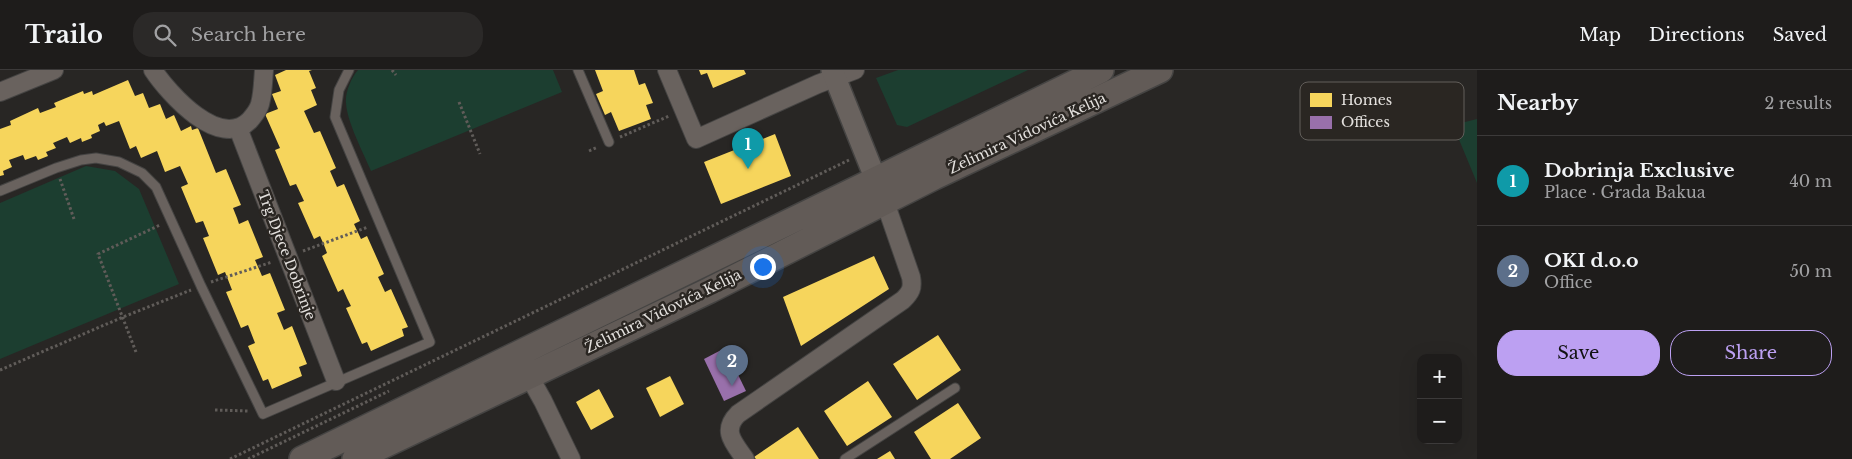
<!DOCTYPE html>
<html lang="en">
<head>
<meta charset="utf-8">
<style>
	:root { --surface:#1e1c1b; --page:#2b2928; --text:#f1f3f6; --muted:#a1a1a3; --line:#3c3a3a; --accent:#bca0f2 }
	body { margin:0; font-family:"Libre Baskerville",serif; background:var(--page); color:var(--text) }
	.controls { position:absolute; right:15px; bottom:15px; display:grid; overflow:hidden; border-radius:10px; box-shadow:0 5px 20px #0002 }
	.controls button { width:45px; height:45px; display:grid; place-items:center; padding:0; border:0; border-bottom:1px solid var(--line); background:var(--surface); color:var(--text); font:25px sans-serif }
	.you { position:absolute; left:762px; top:196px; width:18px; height:18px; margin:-12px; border:4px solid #fff; border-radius:50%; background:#1a73e8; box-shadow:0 0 0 8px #1a73e833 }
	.badge { display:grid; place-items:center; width:32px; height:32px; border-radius:50%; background:var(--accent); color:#fff; font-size:16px; font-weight:700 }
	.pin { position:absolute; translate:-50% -41px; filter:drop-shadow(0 1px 2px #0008) }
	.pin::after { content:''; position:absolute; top:26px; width:18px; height:15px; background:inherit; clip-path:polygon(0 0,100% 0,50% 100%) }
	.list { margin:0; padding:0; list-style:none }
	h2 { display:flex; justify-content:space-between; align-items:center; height:65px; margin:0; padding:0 20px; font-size:21px }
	h2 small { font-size:16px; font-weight:400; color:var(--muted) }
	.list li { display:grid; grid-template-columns:32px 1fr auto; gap:15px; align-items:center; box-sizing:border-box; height:90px; padding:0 20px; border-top:1px solid var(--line) }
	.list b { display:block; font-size:19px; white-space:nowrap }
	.list p { margin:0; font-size:16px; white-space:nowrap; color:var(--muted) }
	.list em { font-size:16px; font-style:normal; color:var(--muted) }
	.actions { display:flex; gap:10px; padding:15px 20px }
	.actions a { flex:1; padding:11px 0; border:1px solid var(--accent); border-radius:20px; text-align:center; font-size:18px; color:var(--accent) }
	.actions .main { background:var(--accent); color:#111 }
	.icon { flex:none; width:28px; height:28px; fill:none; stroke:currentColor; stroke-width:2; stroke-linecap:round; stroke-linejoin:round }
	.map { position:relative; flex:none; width:1477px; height:389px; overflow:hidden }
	header { display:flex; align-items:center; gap:30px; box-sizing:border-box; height:70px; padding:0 25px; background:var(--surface); border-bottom:1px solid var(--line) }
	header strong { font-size:24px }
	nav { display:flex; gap:28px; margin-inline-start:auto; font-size:18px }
	.search { width:350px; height:45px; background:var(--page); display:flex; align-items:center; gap:12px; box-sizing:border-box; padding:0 18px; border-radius:20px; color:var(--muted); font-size:19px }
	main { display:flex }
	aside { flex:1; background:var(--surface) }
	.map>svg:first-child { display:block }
</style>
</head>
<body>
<header>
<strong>Trailo</strong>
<div class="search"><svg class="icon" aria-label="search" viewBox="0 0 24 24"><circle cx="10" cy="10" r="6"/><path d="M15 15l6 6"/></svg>Search here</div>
<nav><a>Map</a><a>Directions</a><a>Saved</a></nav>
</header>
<main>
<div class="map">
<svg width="1477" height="389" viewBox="0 0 1477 389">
	<rect width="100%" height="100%" fill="#282624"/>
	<!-- green -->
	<path fill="#1c3e30" d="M358,0H553L562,22L371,101C363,82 347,52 346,33C345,23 351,8 358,0Z
		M898,0H1028L907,57L897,55L876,8Z
		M1477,49V113L1453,55Z
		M86,96L115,101L139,119L179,214L0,289V133Z"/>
	<!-- homes -->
	<path fill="#f6d55c" d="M286,0H312L309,1L316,18L311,20L317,35L304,41L314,63L320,61L336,98L330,101L337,117L344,114L360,151L354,154L361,169L367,166L384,204L378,207L385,222L391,219L408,257L402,259L404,266L371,281L367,272L362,274L346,238L351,236L347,228L343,219L338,222L322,186L327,183L324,175L320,166L314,169L298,133L304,131L296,114L290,116L275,80L280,78L265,44L278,39L272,24L281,21L275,5Z
		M595,0H634L639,15L645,13L653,33L646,35L651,49L619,61L611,42L605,45L596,24L603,21Z
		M699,0H744L746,4L713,18L707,3L701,5Z
		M128,10L135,26L143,23L149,38L160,34L166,49L174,45L181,61L191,56L192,60L198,58L216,103L226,99L241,135L233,138L237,148L239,154L248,150L263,187L255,190L259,199L262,206L270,203L285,240L277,243L284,260L292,256L307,294L299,297L302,306L272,319L268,309L263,311L248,276L255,273L248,255L241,258L226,222L232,220L225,202L218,205L203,168L209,166L203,151L196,153L181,117L188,114L180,96L165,102L157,81L141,88L136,76L130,79L119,51L106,56L104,52L98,55L100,61L91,65L92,68L82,72L81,68L70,73L67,67L53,73L56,78L46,82L48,86L38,90L36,86L25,90L23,85L9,90L12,97L3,101L4,105L0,106V59L11,55L10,51L38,38L40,43L56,37L54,33L83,21L84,24L92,21L93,25Z
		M775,64L791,106L721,134L704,92Z
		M874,186L889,219L801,276L783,227Z
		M938,265L961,300L917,330L893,294Z
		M670,306L684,334L660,347L646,318Z
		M868,311L892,347L847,376L824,341Z
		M599,319L614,347L591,360L576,332Z
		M958,333L981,368L950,389H931L914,362Z
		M798,357L819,389H756L754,387Z
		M890,381L895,389H877Z"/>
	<!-- offices -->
	<path fill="#9970ab" d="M725,278L746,321L724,331L704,289Z"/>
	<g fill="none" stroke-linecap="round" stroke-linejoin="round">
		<defs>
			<path id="service" d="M578,0L609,72
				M0,121L56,98L81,90L96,88L119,92L142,103L156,117L201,216L263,344L430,272L335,47L339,20L349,0
				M845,389L955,318"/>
			<path id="minor" d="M153,0C169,24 220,81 250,50C254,45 258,41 260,34C263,23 263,11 264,0
				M667,0L696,69L818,14L855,0
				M0,22L54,0
				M238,58L336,311
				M529,306L543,331L571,389
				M745,389C734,373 721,361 738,344L903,230C911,222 913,218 911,207L885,132"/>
			<path id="tertiary" d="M832,0L882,125"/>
			<path id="secondary" d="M302,389L1101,0
				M355,389L710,220L934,107L1160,0"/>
		</defs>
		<!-- service casing -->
		<use href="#service" stroke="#454443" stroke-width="11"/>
		<!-- minor casing -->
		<use href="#minor" stroke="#454443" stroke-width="20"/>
		<!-- tertiary casing -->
		<use href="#tertiary" stroke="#454443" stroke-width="24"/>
		<!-- secondary casing -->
		<use href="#secondary" stroke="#454443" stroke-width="28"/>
		<!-- path -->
		<path stroke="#605c59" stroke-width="3" stroke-dasharray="2.5 2.5" stroke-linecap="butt" d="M392,0L396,5
			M459,32L480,84
			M620,67L669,46
			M589,81L598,77
			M60,109L74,149
			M303,181L368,157
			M211,212L272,192
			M136,282L98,184L160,155
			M0,300L123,247L191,220
			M215,340L249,341
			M230,389L849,90
			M248,389L389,321"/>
		<!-- service -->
		<use href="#service" stroke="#69625e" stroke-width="9"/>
		<!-- minor -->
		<use href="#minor" stroke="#69625e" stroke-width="18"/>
		<!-- tertiary -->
		<use href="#tertiary" stroke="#69625e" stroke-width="21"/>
		<!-- secondary -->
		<use href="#secondary" stroke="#625b57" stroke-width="25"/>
	</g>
	<g text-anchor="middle" stroke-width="5" stroke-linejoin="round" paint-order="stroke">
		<!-- street labels -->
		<g font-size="14" fill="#e4e1de" stroke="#2a2622">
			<text transform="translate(1027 63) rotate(-25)" y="5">Želimira Vidovića Kelija</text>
			<text transform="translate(287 185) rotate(69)" y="5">Trg Djece Dobrinje</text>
			<text transform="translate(663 241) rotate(-26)" y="5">Želimira Vidovića Kelija</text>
		</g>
	</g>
	<!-- legend -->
	<rect x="1300" y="12" width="164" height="58" rx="8" fill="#2a2622" stroke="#625e5a" stroke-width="1"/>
	<rect x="1310" y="23" width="22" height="14" fill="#f6d55c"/>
	<rect x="1310" y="46" width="22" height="13" fill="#9970ab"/>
	<g font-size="14" fill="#e4e1de">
		<text x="1341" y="35">Homes</text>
		<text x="1341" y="57">Offices</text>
	</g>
</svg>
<div class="controls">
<button>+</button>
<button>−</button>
</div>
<div class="you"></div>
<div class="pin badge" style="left:748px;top:99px;background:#0f9aa8">1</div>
<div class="pin badge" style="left:732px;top:316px;background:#5c6f8a">2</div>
</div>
<aside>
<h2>Nearby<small>2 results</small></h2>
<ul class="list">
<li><span class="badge" style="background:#0f9aa8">1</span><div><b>Dobrinja Exclusive</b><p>Place · Grada Bakua</p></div><em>40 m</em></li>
<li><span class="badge" style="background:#5c6f8a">2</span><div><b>OKI d.o.o</b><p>Office</p></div><em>50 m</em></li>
</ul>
<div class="actions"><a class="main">Save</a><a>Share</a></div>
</aside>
</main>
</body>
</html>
